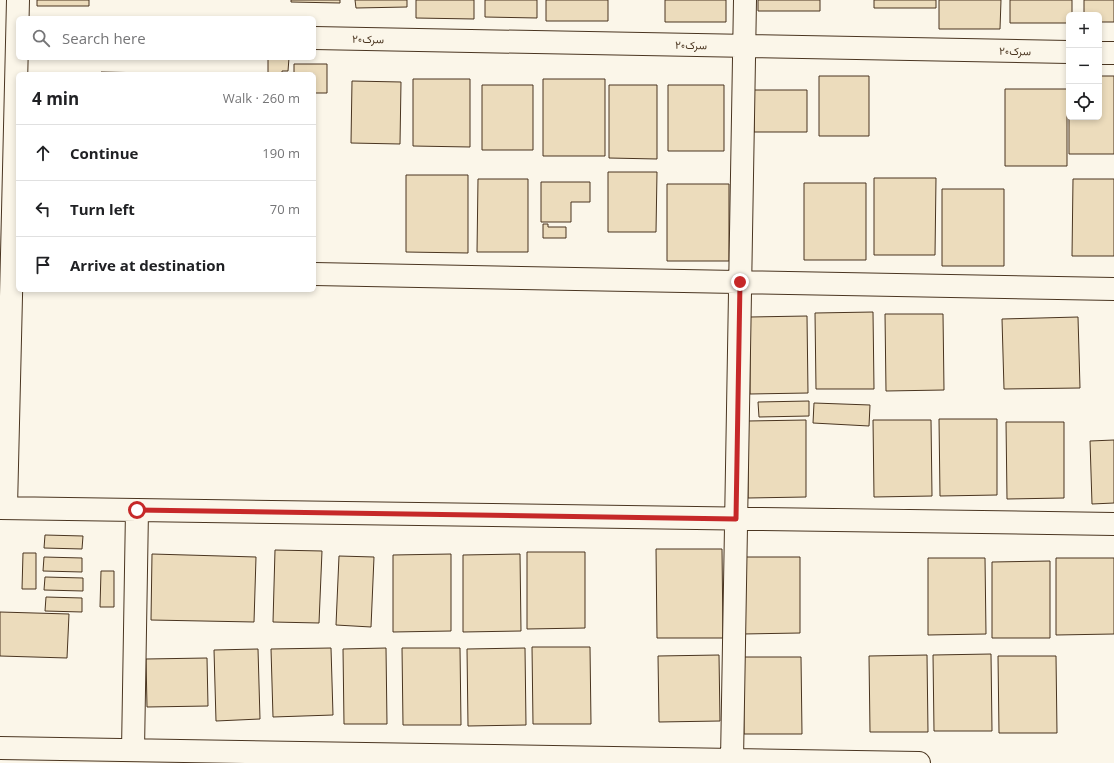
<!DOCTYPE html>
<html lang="en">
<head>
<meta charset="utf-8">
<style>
	:root { --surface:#fff; --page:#f2f2f2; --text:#202124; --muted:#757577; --line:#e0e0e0 }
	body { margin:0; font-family:"Open Sans",Vazirmatn,sans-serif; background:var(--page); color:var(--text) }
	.controls { position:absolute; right:12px; top:12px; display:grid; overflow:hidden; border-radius:6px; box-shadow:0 2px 6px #0003 }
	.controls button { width:36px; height:36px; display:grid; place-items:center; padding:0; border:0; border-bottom:1px solid var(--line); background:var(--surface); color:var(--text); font:20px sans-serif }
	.stop { position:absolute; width:12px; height:12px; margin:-9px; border:3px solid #c62828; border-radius:50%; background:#fff }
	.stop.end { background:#c62828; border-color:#fff; box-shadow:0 1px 4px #0008 }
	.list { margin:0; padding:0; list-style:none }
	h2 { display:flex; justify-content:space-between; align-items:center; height:52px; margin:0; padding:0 16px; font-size:17px }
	h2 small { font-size:13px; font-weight:400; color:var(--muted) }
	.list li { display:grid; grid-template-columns:26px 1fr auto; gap:12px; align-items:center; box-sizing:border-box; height:56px; padding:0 16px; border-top:1px solid var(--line) }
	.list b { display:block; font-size:15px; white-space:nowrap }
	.list em { font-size:13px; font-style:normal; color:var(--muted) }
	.icon { flex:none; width:22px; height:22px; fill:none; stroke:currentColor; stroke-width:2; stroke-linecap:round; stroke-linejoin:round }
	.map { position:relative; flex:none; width:1114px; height:763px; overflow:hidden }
	.search { position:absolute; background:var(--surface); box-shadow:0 2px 6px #0003; left:16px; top:16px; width:300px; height:44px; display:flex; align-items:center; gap:10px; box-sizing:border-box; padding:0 14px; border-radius:6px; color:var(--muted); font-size:15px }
	.panel { position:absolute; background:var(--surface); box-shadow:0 2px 6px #0003; left:16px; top:72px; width:300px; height:220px; border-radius:6px }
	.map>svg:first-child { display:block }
</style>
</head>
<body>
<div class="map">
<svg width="1114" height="763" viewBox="0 0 1114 763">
	<rect width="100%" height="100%" fill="#fbf6e9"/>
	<!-- building -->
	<path fill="#ecdcbc" stroke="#4a3520" d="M37,0H89V6H37Z
		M291,0H340V3L291,2Z
		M355,0H407V7L356,8Z
		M416,0H474V19L416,18Z
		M485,0H537V18L485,17Z
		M546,0H608V21H546Z
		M665,0H726V22H665Z
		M758,0H820V11H758Z
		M874,0H936V8H874Z
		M939,0H1001L1000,29H939Z
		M1010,0H1072V15H1069V23H1010Z
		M1084,0H1114V22H1099V15H1084Z
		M268,58H289L288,71H282V74H268Z
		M294,64H327V93H314V74H294Z
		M101,72L151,73V74H101Z
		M819,76H869V136H819Z
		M1069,76V117H1099V76H1114V154H1069Z
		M413,79H470V147L413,146Z
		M543,79H605V156H543Z
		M352,81L401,82L400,144L351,143Z
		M482,85H533V150H482Z
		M609,85H657V159L609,158Z
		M668,85H724V151H668Z
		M1005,89H1067V166H1005Z
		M754,90H807V132H754Z
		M608,172H657L656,232H608Z
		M406,175H468V253L406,252Z
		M874,178H936L935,255H874Z
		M478,179H528V252H477Z
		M1073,179H1114V256H1072Z
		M541,182H590V202H571V222H541Z
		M804,183H866V260H804Z
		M667,184H729V261H667Z
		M942,189H1004V266H942Z
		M543,224H548V227H566V238H543Z
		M873,312L874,389H816L815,313Z
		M885,314H943L944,390L886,391Z
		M807,316L808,393L750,394V317Z
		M1078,317L1080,388L1004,389L1002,319Z
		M809,401V416L759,417L758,402Z
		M814,403L870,405L869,426L813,423Z
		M939,419H997V495L940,496Z
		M806,420V497L748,498V421Z
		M873,420H931L932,496L874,497Z
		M1006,422H1064V498L1007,499Z
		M1114,440V503L1092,504L1090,441Z
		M45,535L83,536L82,549L44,548Z
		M656,549H722L723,638H657Z
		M275,550L322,551L319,623L273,622Z
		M527,552H585V628L527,629Z
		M23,553H36V589H22Z
		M152,554L256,557L254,622L151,620Z
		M451,554V631L393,632V555Z
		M520,554L521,631L463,632V555Z
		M339,556L374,557L371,627L336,625Z
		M44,557L82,558V572L43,571Z
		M742,557H800V633L743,634Z
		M928,558H985L986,634L928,635Z
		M1056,558H1114V634L1056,635Z
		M1050,561V638H992V562Z
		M101,571H114V607H100Z
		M45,577L83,578V591L44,590Z
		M46,597L82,598V612L45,611Z
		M0,612L69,614L67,658L0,656Z
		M532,647H590L591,724H533Z
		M331,648L333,715L273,717L271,649Z
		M386,648L387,724H344L343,649Z
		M402,648H460L461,725H403Z
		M525,648L526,725L468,726L467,649Z
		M258,649L260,719L216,721L214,650Z
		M991,654L992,731H934L933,655Z
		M719,655L720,721L659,722L658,656Z
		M927,655L928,732H870L869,656Z
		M998,656H1056L1057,733H999Z
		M743,657H801L802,734H744Z
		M207,658L208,706L147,707L146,659Z"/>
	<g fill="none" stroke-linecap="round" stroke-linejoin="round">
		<defs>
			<path id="minor" d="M314,38L1069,52
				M1099,53H1114
				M314,274L1114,289
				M0,508L1114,524
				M6,508L18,0
				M0,748L919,763
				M133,750L137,510
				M732,760L745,0"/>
		</defs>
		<!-- minor casing -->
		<use href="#minor" stroke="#4a3520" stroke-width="24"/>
		<!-- minor -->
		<use href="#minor" stroke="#fbf6e9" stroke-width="22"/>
	</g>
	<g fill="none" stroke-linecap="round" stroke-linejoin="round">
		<!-- route -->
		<path stroke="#c62828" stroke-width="5" d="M137,510L736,519L740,282"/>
	</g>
	<g text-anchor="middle" stroke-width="3" stroke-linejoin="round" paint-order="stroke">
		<!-- street labels -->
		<g font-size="11" fill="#4a3520" stroke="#fbf6e9">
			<text transform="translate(368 39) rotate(1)" y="4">سرک۲۰</text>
			<text transform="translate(691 45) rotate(1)" y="4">سرک۲۰</text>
			<text transform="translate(1015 51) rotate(1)" y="4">سرک۲۰</text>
		</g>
	</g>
</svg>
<div class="controls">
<button>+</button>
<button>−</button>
<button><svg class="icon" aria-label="locate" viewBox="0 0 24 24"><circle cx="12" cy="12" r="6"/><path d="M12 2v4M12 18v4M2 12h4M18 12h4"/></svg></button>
</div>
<div class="stop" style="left:137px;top:510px"></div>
<div class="stop end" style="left:740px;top:282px"></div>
<div class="search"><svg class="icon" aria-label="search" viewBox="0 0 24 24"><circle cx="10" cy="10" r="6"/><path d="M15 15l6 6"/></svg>Search here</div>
<section class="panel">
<h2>4 min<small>Walk · 260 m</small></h2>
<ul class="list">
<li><svg class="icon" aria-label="ahead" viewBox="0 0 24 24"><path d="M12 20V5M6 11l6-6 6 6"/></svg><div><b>Continue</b></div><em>190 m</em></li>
<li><svg class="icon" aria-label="left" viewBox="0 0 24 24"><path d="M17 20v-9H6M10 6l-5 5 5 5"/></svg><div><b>Turn left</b></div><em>70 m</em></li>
<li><svg class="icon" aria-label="arrive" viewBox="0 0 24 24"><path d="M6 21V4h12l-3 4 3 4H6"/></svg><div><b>Arrive at destination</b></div></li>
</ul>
</section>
</div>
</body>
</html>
